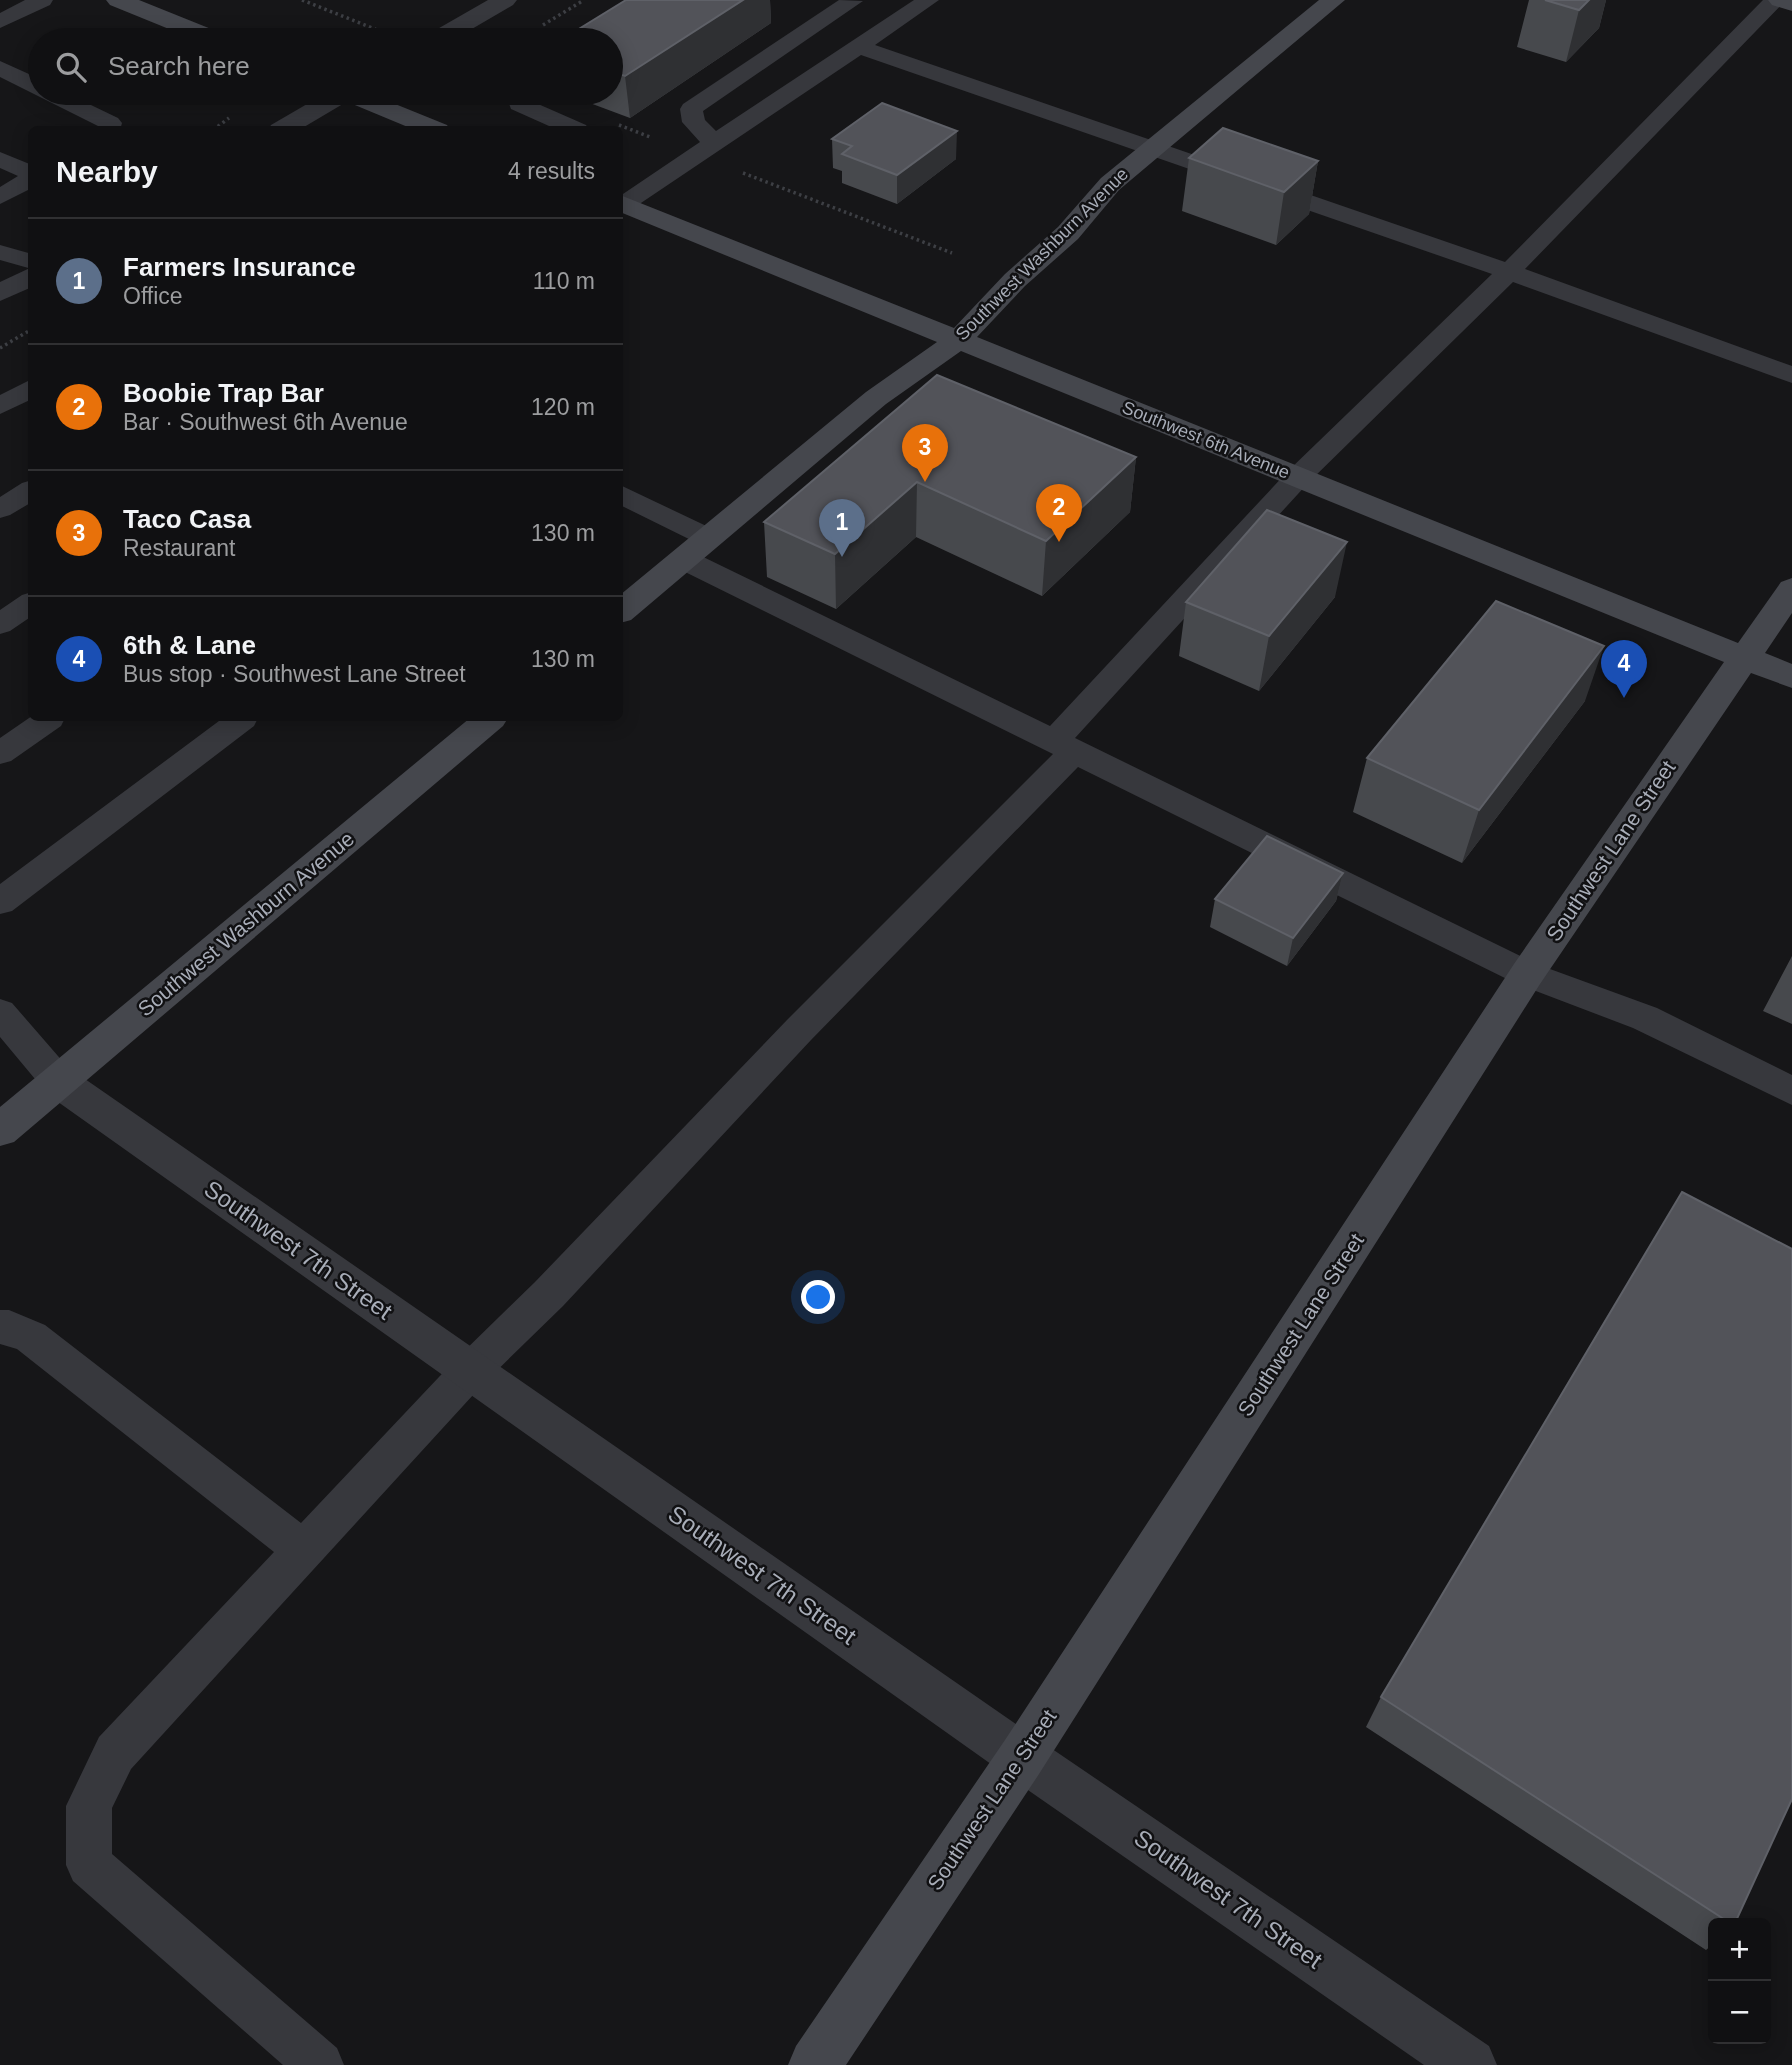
<!DOCTYPE html>
<html lang="en">
<head>
<meta charset="utf-8">
<style>
	:root { --surface:#101012; --page:#19191b; --text:#f1f3f6; --muted:#9c9d9f; --line:#303032; --accent:#1a73e8 }
	body { margin:0; font-family:Helvetica,sans-serif; background:var(--page); color:var(--text) }
	.controls { position:absolute; right:21px; bottom:21px; display:grid; overflow:hidden; border-radius:10px; box-shadow:0 4px 18px #0003 }
	.controls button { width:63px; height:63px; display:grid; place-items:center; padding:0; border:0; border-bottom:2px solid var(--line); background:var(--surface); color:var(--text); font:35px sans-serif }
	.you { position:absolute; left:819px; top:1298px; width:24px; height:24px; margin:-18px; border:5px solid #fff; border-radius:50%; background:#1a73e8; box-shadow:0 0 0 10px #1a73e833 }
	.badge { display:grid; place-items:center; width:46px; height:46px; border-radius:50%; background:var(--accent); color:#fff; font-size:23px; font-weight:700 }
	.pin { position:absolute; translate:-50% -58px; filter:drop-shadow(0 2px 4px #0008) }
	.pin::after { content:''; position:absolute; top:37px; width:24px; height:21px; background:inherit; clip-path:polygon(0 0,100% 0,50% 100%) }
	.list { margin:0; padding:0; list-style:none }
	h2 { display:flex; justify-content:space-between; align-items:center; height:91px; margin:0; padding:0 28px; font-size:30px }
	h2 small { font-size:23px; font-weight:400; color:var(--muted) }
	.list li { display:grid; grid-template-columns:46px 1fr auto; gap:21px; align-items:center; box-sizing:border-box; height:126px; padding:0 28px; border-top:2px solid var(--line) }
	.list b { display:block; font-size:26px; white-space:nowrap }
	.list p { margin:0; font-size:23px; white-space:nowrap; color:var(--muted) }
	.list em { font-size:23px; font-style:normal; color:var(--muted) }
	.icon { flex:none; width:38px; height:38px; fill:none; stroke:currentColor; stroke-width:2; stroke-linecap:round; stroke-linejoin:round }
	.map { position:relative; flex:none; width:1792px; height:2065px; overflow:hidden }
	.search { position:absolute; background:var(--surface); box-shadow:0 4px 18px #0003; left:28px; top:28px; width:595px; height:77px; display:flex; align-items:center; gap:18px; box-sizing:border-box; padding:0 24px; border-radius:38px; color:var(--muted); font-size:26px }
	.panel { position:absolute; background:var(--surface); box-shadow:0 4px 18px #0003; left:28px; top:126px; width:595px; height:595px; border-radius:10px }
	.map>svg:first-child { display:block }
</style>
</head>
<body>
<div class="map">
<svg width="1792" height="2065" viewBox="0 0 1792 2065">
	<rect width="100%" height="100%" fill="#161618"/>
	<g fill="none" stroke-linecap="round" stroke-linejoin="round">
		<!-- path -->
		<path stroke="#3d3f44" stroke-width="3.5" stroke-dasharray="2.5 3.5" stroke-linecap="butt" d="M302,0L395,37
			M543,25L584,0
			M619,125L650,137
			M213,130L229,118
			M743,173L952,253
			M0,348L32,329"/>
		<!-- lane -->
		<path fill="#37383d" fill-rule="evenodd" d="M25,0H53L50,5L0,28V13Z
			M839,0L863,1L703,111L705,120L716,131L914,0H939L875,45L1505,262L1763,0H1786L1525,269L1792,366V383L1513,282L1308,483L1075,738L1539,965L1657,1008L1792,1075V1105L1633,1028L1515,983L1078,767L811,1040L563,1306L484,1383L131,1769L112,1808V1854L337,2048L344,2065H283L73,1881L66,1865V1806L99,1737L274,1552L17,1349L0,1344V1310H9L45,1325L301,1523L456,1359L535,1282L787,1020L1053,754L673,566L669,559L673,552L683,550L693,552L1050,726L1288,471L1492,274L861,55L632,209L620,210V196L700,142L682,122L680,109L683,104Z
			M0,61L40,79V93H66L118,118L122,123L120,130H97L98,126L0,77Z
			M505,93H527L529,100L586,125L589,130H558L511,109Z
			M0,152L32,165V188L0,204V187L18,176L0,168Z
			M0,245L32,254V269L0,260Z
			M32,379V399L0,414V395Z
			M32,480V502L10,515L0,518V497L22,483Z
			M620,485L719,532L723,538L719,544L709,547L699,544L620,505Z
			M32,592V616L10,631L0,634V610L22,595Z
			M32,716L65,718L61,726L11,761L0,764V738Z
			M223,718H258L254,726L12,911L0,914V884Z
			M0,999L12,1003L71,1071L76,1081L71,1091L58,1095L45,1091L0,1037Z"/>
		<!-- street -->
		<path fill="#37383d" fill-rule="evenodd" d="M488,0H517L513,5L453,40H424L427,35Z
			M326,93H356L353,98L299,130H268L271,125Z
			M32,267V287L0,301V282Z
			M58,1065L72,1070L1039,1740L1489,2046L1497,2065H1424L1005,1774L44,1092L38,1081L44,1070Z"/>
		<!-- secondary -->
		<path fill="#45474d" fill-rule="evenodd" d="M106,0H139L226,35L229,40H196L110,5Z
			M1319,0H1345L1119,190L1078,239L1025,286L977,337L1738,643L1781,582L1792,578V613L1765,653L1792,664V688L1751,673L1540,984L1039,1774L846,2065H788L796,2046L1005,1740L1514,964L1724,662L961,351L886,404L631,620L620,623V595L866,392L937,342L620,212V195L954,328L1005,274L1058,227L1101,178Z
			M1768,0H1792V11L1772,5Z
			M335,93H368L447,125L450,130H415L338,98Z
			M470,718H508L503,726L14,1142L0,1146V1107Z"/>
	</g>
	<!-- wall -->
	<path fill="#47494d" d="M626,0H770L771,23L630,118L563,93H611V40Z
		M1529,0H1606L1599,28L1566,62L1517,47Z
		M832,139L956,159L897,204L842,183V171L833,168Z
		M1189,158L1318,161L1309,214L1276,245L1182,211Z
		M937,375L1136,457L1130,512L1042,596L916,537L836,609L767,577L764,522Z
		M1335,597L1259,691L1179,656L1186,602Z
		M1585,701L1462,863L1353,812L1367,758Z
		M1343,873L1336,901L1287,966L1210,927L1215,899Z
		M1792,956V1024L1763,1011Z
		M1381,1697L1735,1923H1713V1944L1706,1950L1366,1727Z"/>
	<!-- shaded-wall -->
	<path fill="#2f3033" d="M743,0H770L771,23L630,118L625,76Z
		M1589,0H1606L1599,28L1566,62L1579,10Z
		M957,131L956,159L897,204V175Z
		M1318,161L1309,214L1276,245L1284,192Z
		M1136,457L1130,512L1042,596L1046,541Z
		M917,482L916,537L836,609L835,554Z
		M1347,542L1335,597L1259,691L1269,636Z
		M1604,646L1585,701L1462,863L1479,810Z
		M1343,873L1336,901L1287,966L1293,938Z"/>
	<!-- building -->
	<path fill="#525359" stroke="#5f6168" stroke-width="2" d="M626,0H743L625,76L611,71V40H561Z
		M1545,0H1589L1579,10Z
		M882,103L957,131L897,175L842,154L852,146L832,139Z
		M1223,128L1318,161L1284,192L1189,158Z
		M937,375L1136,457L1046,541L917,482L835,554L764,522Z
		M1267,510L1347,542L1269,636L1186,602Z
		M1496,601L1604,646L1479,810L1367,758Z
		M1267,836L1343,873L1293,938L1215,899Z
		M1682,1192L1792,1249V1799L1735,1923H1730L1381,1697Z"/>
	<g text-anchor="middle" stroke-width="5" stroke-linejoin="round" paint-order="stroke">
		<!-- far-street labels -->
		<g font-size="18" fill="#a8adb8" stroke="#111113">
			<text transform="translate(1042 254) rotate(-45)" y="6">Southwest Washburn Avenue</text>
			<text transform="translate(1206 440) rotate(22)" y="6">Southwest 6th Avenue</text>
		</g>
		<!-- street labels -->
		<g font-size="21" fill="#a8adb8" stroke="#111113">
			<text transform="translate(1611 851) rotate(-56)" y="7">Southwest Lane Street</text>
			<text transform="translate(246 924) rotate(-40)" y="7">Southwest Washburn Avenue</text>
			<text transform="translate(1301 1325) rotate(-57)" y="7">Southwest Lane Street</text>
			<text transform="translate(992 1800) rotate(-56)" y="7">Southwest Lane Street</text>
		</g>
		<!-- near-street labels -->
		<g font-size="24" fill="#a8adb8" stroke="#111113">
			<text transform="translate(298 1250) rotate(35)" y="8">Southwest 7th Street</text>
			<text transform="translate(762 1575) rotate(35)" y="8">Southwest 7th Street</text>
			<text transform="translate(1228 1899) rotate(35)" y="8">Southwest 7th Street</text>
		</g>
	</g>
</svg>
<div class="controls">
<button>+</button>
<button>−</button>
</div>
<div class="you"></div>
<div class="pin badge" style="left:842px;top:557px;background:#5c6f8a">1</div>
<div class="pin badge" style="left:1059px;top:542px;background:#e8710a">2</div>
<div class="pin badge" style="left:925px;top:482px;background:#e8710a">3</div>
<div class="pin badge" style="left:1624px;top:698px;background:#1a4fb4">4</div>
<div class="search"><svg class="icon" aria-label="search" viewBox="0 0 24 24"><circle cx="10" cy="10" r="6"/><path d="M15 15l6 6"/></svg>Search here</div>
<section class="panel">
<h2>Nearby<small>4 results</small></h2>
<ul class="list">
<li><span class="badge" style="background:#5c6f8a">1</span><div><b>Farmers Insurance</b><p>Office</p></div><em>110 m</em></li>
<li><span class="badge" style="background:#e8710a">2</span><div><b>Boobie Trap Bar</b><p>Bar · Southwest 6th Avenue</p></div><em>120 m</em></li>
<li><span class="badge" style="background:#e8710a">3</span><div><b>Taco Casa</b><p>Restaurant</p></div><em>130 m</em></li>
<li><span class="badge" style="background:#1a4fb4">4</span><div><b>6th &amp; Lane</b><p>Bus stop · Southwest Lane Street</p></div><em>130 m</em></li>
</ul>
</section>
</div>
</body>
</html>
